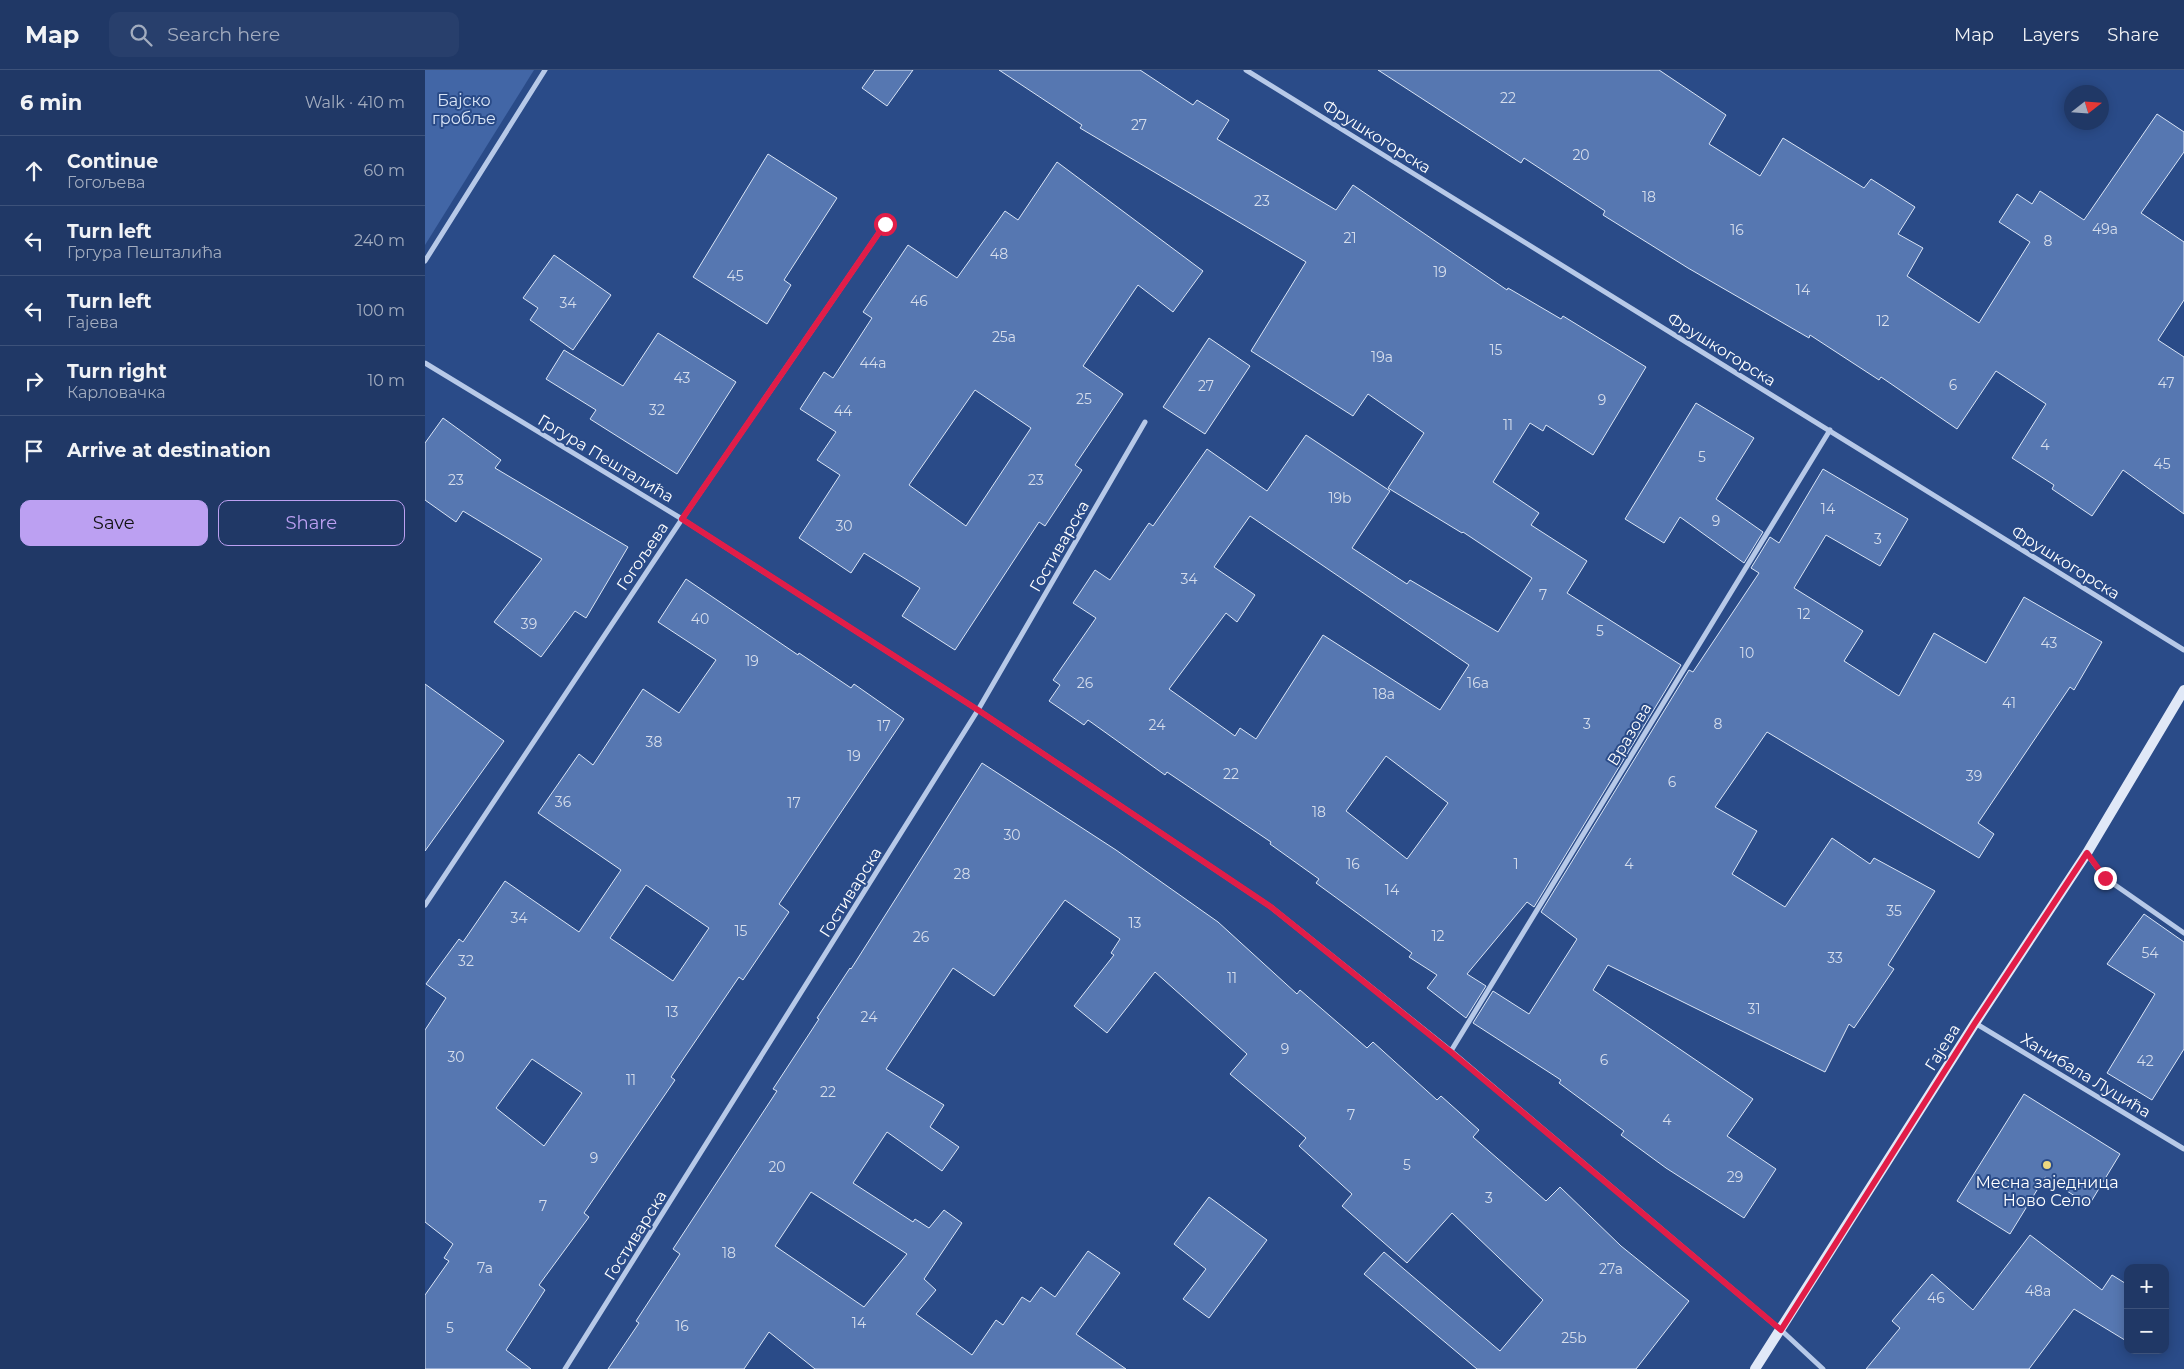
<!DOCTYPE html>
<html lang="en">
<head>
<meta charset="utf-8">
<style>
	:root { --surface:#203866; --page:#283f6c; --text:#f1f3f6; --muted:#a2acbf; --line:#3d527a; --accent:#bca0f2 }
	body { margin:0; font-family:Montserrat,sans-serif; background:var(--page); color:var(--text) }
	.controls { position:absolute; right:15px; bottom:15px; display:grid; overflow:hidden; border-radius:10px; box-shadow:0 2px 12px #0003 }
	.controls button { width:45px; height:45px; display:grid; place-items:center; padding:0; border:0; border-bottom:1px solid var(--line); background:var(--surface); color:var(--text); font:25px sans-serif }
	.compass { position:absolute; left:1639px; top:15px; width:45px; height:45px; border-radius:50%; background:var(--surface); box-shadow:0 2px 12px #0003; rotate:73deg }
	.stop { position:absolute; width:15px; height:15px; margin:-11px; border:4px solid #e11d48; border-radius:50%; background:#fff }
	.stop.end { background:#e11d48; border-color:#fff; box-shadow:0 1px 5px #0008 }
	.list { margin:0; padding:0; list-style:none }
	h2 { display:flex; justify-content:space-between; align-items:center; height:65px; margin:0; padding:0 20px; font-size:21px }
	h2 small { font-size:16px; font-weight:400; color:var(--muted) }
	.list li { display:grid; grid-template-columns:32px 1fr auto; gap:15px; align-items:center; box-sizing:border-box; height:70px; padding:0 20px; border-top:1px solid var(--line) }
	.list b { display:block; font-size:19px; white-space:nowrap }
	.list p { margin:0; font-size:16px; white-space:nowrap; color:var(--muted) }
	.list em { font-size:16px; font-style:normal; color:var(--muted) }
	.actions { display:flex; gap:10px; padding:15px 20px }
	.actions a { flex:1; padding:11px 0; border:1px solid var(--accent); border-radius:10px; text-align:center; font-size:18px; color:var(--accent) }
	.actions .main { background:var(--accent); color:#111 }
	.icon { flex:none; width:28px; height:28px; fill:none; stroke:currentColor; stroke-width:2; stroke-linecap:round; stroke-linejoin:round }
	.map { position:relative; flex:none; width:1759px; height:1299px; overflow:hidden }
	header { display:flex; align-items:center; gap:30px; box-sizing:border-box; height:70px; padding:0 25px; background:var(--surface); border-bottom:1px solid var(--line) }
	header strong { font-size:24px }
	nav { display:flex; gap:28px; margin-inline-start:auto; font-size:18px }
	.search { width:350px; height:45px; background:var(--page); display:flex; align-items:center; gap:12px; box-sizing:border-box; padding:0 18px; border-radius:10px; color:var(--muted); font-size:19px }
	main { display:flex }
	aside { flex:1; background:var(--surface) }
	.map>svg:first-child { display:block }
</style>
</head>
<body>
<header>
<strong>Map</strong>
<div class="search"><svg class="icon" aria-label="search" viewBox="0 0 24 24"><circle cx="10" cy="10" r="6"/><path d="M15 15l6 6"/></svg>Search here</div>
<nav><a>Map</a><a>Layers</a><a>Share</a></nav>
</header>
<main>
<aside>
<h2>6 min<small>Walk · 410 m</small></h2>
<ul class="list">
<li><svg class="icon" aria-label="ahead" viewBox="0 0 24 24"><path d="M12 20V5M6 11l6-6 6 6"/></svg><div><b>Continue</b><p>Гогољева</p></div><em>60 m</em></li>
<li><svg class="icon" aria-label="left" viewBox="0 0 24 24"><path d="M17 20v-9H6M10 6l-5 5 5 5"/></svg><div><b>Turn left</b><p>Гргура Пешталића</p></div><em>240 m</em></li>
<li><svg class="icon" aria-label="left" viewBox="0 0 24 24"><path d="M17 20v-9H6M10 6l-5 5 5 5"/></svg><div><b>Turn left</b><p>Гајева</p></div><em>100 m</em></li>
<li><svg class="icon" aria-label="right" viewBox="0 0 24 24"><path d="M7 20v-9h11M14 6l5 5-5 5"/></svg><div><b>Turn right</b><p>Карловачка</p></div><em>10 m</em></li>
<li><svg class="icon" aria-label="arrive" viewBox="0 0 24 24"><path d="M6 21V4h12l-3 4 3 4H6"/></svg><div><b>Arrive at destination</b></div></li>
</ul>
<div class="actions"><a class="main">Save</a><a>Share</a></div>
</aside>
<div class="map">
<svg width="1759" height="1299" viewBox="0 0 1759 1299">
	<rect width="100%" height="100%" fill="#2a4b88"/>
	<!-- green -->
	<path fill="#4266a6" d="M0,0H109L0,175Z"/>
	<!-- building -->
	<path fill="#5677b1" stroke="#dae5f6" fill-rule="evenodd" d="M450,0H488L462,36L437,18Z
		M574,0H715L768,35L772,30L804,50L792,69L911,140L928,115L1082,220L1083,218L1136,249L1138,246L1221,297L1168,385L1121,355L1118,361L1105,353L1068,412L1114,443L1106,455L1162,491L1142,523L1256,595L1109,837L1102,832L1042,904L1061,916L1041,948L1002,918L1012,905L984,887L987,883L891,813L894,809L845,774L846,772L742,702L740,705L663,650L659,655L624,631L635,615L628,610L671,548L648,533L670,500L685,510L724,453L728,456L782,379L842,421L881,365L965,421L927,478L982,514L985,510L1073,562L1107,508L1038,462L1037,463L963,418L999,363L943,324L928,346L826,281L881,192L655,58L657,55ZM825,446L1044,595L1015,640L898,565L831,669L815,658L810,666L744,619L801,543L812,552L830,525L789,497ZM961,686L1023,733L982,789L921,741Z
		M953,0H1234L1301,45L1284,74L1335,106L1358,68L1439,118L1446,109L1490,137L1473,164L1498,178L1482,206L1554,253L1605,172L1574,152L1592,124L1607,134L1615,121L1659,150L1732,44L1759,62V82L1716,143L1759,172V230L1733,270L1759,287V444L1698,400L1667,446L1627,419L1629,415L1587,388L1621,334L1571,301L1532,359L1456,307L1454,310L1385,265L1384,268L1263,198L1178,145L1180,141L1099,88L1096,93Z
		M343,84L412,128L359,210L366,215L342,254L268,207Z
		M632,92L778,201L748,242L713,215L658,296L698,324L650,395L657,400L620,456L614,452L530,580L477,546L495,518L439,483L426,503L374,468L415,405L392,390L411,362L375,339L399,302L408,308L447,248L438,242L483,175L532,208L580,141L593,150ZM550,320L606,358L541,456L484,415Z
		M129,185L186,225L148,280L105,250L113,238L98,228Z
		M233,263L311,312L252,404L165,349L171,340L121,309L139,280L198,316Z
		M784,268L825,296L780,364L738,337Z
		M1271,333L1329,368L1291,429L1338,462L1319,493L1255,447L1239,473L1200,449Z
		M18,348L76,390L70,398L203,477L161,548L150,541L116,587L69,552L117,489L38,441L31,452L0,430V373Z
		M1398,399L1483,449L1455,496L1401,465L1369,518L1438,561L1419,591L1474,626L1509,563L1561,593L1599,527L1677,572L1649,620L1645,617L1553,753L1569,764L1554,788L1342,662L1290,737L1332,761L1307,804L1360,837L1407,768L1445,794L1449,788L1510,821L1463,895L1469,899L1429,958L1424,954L1400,1002L1183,895L1168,920L1328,1029L1302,1066L1351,1099L1319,1148L1241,1098L1196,1065L1199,1061L1134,1013L1136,1010L1048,953L1068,921L1104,944L1152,869L1116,842L1264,600L1268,602L1334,503L1326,498L1345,467L1354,473Z
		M261,509L373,585L374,583L426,618L429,614L479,649L354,834L364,842L318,910L314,907L246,1007L250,1010L159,1143L164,1147L114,1215L120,1220L81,1280L106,1299H0V1225L24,1191L19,1188L28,1174L0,1152V960L21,928L1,914L34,869L38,872L80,811L154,862L196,800L113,743L154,684L168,695L218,619L254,643L291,590L233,552ZM221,815L284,858L248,911L185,868ZM107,989L157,1023L119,1076L71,1038Z
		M0,614L79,671L0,781Z
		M557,693L691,780L793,852L872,924L875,920L942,978L948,972L1012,1030L1016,1026L1054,1060L1048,1067L1121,1131L1135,1117L1196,1176L1264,1231L1211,1299H1052L939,1204L959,1182L1075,1281L1118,1230L1027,1143L982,1193L917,1136L927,1124L874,1076L881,1068L805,1004L822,984L730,902L682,963L649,936L689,885L686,883L695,869L640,830L569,926L528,898L461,999L519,1035L505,1057L534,1077L517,1101L462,1062L428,1113L488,1152L490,1149L504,1158L519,1140L537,1153L499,1209L511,1220L491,1244L547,1285L571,1250L578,1255L597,1227L605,1232L616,1217L630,1227L663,1181L695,1203L651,1264L701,1299H390L344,1262L319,1299H183L214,1253L211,1251L255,1184L248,1179L352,1021L348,1019L394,949L392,948L425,898L426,899ZM386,1122L482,1184L439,1237L350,1176Z
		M1719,844L1759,872V979L1727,1030L1682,1003L1730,924L1682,894Z
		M1599,1024L1695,1084L1664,1135L1620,1107L1585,1164L1532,1131Z
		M784,1127L842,1170L784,1248L758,1229L781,1199L749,1174Z
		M1605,1165L1677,1220L1687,1205L1703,1215V1272L1649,1239L1604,1299H1441L1475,1258L1467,1251L1507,1204L1548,1240Z"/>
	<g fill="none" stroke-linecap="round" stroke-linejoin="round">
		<!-- street -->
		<path stroke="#b7c9e8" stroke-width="5" d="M821,0L1759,580
			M0,191L120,0
			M0,293L257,449L553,640L846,837L1026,981L1356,1260L1398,1299
			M1662,784L1680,808L1759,863
			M0,835L257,449L460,154
			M1550,953L1759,1079
			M1026,981L1405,360
			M140,1299L553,640L720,352"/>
		<!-- secondary -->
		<path stroke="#e0e8f7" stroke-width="10" d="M1330,1299L1550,953L1662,783L1759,620"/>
	</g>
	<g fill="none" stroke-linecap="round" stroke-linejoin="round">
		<!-- route -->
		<path stroke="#e11d48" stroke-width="6" d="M460,154L257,449L553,640L846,837L1026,982L1356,1260L1550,953L1662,783L1680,808"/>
	</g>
	<!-- markers -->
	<circle fill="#eed87f" stroke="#2a4b88" stroke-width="2" cx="1622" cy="1095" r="5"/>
	<g text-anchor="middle" stroke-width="4" stroke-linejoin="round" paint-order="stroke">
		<!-- number labels -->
		<g font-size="14" fill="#d5ddec">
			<text x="1083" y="33">22</text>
			<text x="714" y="60">27</text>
			<text x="1156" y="90">20</text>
			<text x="1224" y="132">18</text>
			<text x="837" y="136">23</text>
			<text x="1680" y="164">49a</text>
			<text x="1312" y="165">16</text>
			<text x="925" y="173">21</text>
			<text x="1623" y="176">8</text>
			<text x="574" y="189">48</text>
			<text x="1015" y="207">19</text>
			<text x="310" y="211">45</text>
			<text x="1378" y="225">14</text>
			<text x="494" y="236">46</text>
			<text x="143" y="238">34</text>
			<text x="1458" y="256">12</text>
			<text x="579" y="272">25a</text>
			<text x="1071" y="285">15</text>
			<text x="957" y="292">19a</text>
			<text x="448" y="298">44a</text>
			<text x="257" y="313">43</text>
			<text x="1741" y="318">47</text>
			<text x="1528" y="320">6</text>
			<text x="781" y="321">27</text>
			<text x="659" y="334">25</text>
			<text x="1177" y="335">9</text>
			<text x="232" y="345">32</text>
			<text x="418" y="346">44</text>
			<text x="1083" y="360">11</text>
			<text x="1620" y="380">4</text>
			<text x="1277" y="392">5</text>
			<text x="1737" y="399">45</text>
			<text x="31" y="415">23</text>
			<text x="611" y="415">23</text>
			<text x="915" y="433">19b</text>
			<text x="1403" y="444">14</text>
			<text x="1291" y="456">9</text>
			<text x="419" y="461">30</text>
			<text x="1453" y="474">3</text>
			<text x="764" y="514">34</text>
			<text x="1118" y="530">7</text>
			<text x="1379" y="549">12</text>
			<text x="275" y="554">40</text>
			<text x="104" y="559">39</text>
			<text x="1175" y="566">5</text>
			<text x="1624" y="578">43</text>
			<text x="1322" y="588">10</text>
			<text x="327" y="596">19</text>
			<text x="660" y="618">26</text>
			<text x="1053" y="618">16a</text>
			<text x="959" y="629">18a</text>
			<text x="1584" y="638">41</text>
			<text x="1162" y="659">3</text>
			<text x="1293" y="659">8</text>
			<text x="732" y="660">24</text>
			<text x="459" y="661">17</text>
			<text x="229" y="677">38</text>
			<text x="429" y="691">19</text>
			<text x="806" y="709">22</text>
			<text x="1549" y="711">39</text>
			<text x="1247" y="717">6</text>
			<text x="138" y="737">36</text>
			<text x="369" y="738">17</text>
			<text x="894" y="747">18</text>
			<text x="587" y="770">30</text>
			<text x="928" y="799">16</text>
			<text x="1091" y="799">1</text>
			<text x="1204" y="799">4</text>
			<text x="537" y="809">28</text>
			<text x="967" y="825">14</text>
			<text x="1469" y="846">35</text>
			<text x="94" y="853">34</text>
			<text x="710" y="858">13</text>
			<text x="316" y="866">15</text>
			<text x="1013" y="871">12</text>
			<text x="496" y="872">26</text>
			<text x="1725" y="888">54</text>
			<text x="1410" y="893">33</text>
			<text x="41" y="896">32</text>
			<text x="807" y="913">11</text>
			<text x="1329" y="944">31</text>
			<text x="247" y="947">13</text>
			<text x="444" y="952">24</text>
			<text x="860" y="984">9</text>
			<text x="31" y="992">30</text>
			<text x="1179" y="995">6</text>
			<text x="1720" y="996">42</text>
			<text x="206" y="1015">11</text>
			<text x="403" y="1027">22</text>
			<text x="926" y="1050">7</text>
			<text x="1242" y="1055">4</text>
			<text x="169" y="1093">9</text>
			<text x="982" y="1100">5</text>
			<text x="352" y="1102">20</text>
			<text x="1310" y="1112">29</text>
			<text x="1064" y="1133">3</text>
			<text x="118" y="1141">7</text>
			<text x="304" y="1188">18</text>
			<text x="60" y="1203">7a</text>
			<text x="1186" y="1204">27a</text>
			<text x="1613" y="1226">48a</text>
			<text x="1511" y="1233">46</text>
			<text x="434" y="1258">14</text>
			<text x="257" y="1261">16</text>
			<text x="25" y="1263">5</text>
			<text x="1149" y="1273">25b</text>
		</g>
		<!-- park labels -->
		<g font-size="16" fill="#dae5f6" stroke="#2a4b88">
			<text x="39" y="36">Бајско<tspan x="39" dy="18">гробље</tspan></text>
		</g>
		<!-- street labels -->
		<g font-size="16" fill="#fff" stroke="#2a4b88">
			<text transform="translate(952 66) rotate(32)" y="6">Фрушкогорска</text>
			<text transform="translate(1297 279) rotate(32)" y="6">Фрушкогорска</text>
			<text transform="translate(181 388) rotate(31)" y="6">Гргура Пешталића</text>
			<text transform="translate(634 476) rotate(-60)" y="6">Гостиварска</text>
			<text transform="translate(217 486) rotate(-56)" y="6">Гогољева</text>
			<text transform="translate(1641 492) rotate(32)" y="6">Фрушкогорска</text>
			<text transform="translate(1204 664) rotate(-59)" y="6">Вразова</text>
			<text transform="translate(425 822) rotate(-58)" y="6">Гостиварска</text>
			<text transform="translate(1517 977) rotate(-58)" y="6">Гајева</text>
			<text transform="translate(1661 1005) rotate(31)" y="6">Ханибала Луцића</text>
			<text transform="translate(210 1165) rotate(-58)" y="6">Гостиварска</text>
		</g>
		<!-- poi labels -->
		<g font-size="16" fill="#fff" stroke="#2a4b88">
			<text x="1622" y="1118">Месна заједница<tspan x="1622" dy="18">Ново Село</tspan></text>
		</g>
	</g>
</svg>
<div class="controls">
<button>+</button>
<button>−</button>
</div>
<svg class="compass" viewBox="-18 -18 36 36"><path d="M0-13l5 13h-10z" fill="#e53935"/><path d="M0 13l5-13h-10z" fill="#a2acbf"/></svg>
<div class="stop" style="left:460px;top:154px"></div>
<div class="stop end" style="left:1680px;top:808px"></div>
</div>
</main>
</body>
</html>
